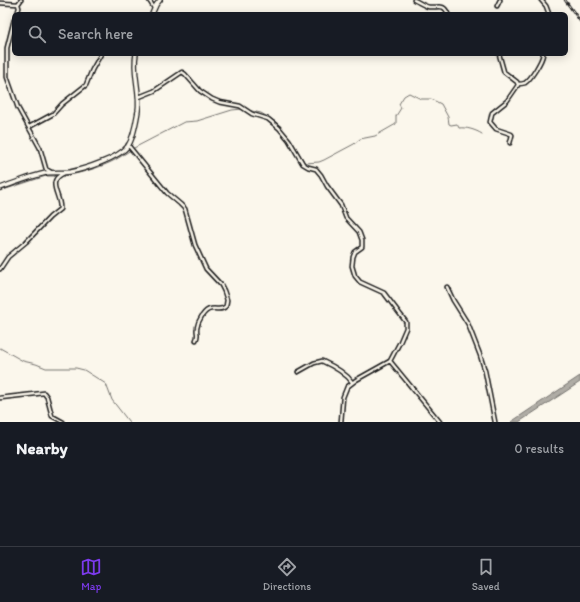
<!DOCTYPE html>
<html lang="en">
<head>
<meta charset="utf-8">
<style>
	:root { --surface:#171b24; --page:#20242c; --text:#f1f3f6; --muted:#9ea1a6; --line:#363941; --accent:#7c3aed }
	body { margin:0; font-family:Itim,sans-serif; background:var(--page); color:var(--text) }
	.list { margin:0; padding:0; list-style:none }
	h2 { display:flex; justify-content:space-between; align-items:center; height:52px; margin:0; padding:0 16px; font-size:17px }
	h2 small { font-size:13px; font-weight:400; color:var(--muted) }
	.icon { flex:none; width:22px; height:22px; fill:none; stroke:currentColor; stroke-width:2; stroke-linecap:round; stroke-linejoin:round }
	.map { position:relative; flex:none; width:580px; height:422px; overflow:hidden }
	.search { position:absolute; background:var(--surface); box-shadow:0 2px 10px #0003; left:12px; right:12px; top:12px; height:44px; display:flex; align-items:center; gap:10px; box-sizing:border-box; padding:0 14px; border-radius:6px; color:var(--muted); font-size:15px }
	.sheet { height:124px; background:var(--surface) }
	nav { display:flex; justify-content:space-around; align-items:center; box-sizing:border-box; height:56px; border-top:1px solid var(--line); background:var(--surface); font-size:11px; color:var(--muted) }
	nav a { display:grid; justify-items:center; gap:2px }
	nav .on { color:var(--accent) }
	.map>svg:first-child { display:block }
</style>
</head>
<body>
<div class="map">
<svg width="580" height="422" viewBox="0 0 580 422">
	<rect width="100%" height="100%" fill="#fbf7ec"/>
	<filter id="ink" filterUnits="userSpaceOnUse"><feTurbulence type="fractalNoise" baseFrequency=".025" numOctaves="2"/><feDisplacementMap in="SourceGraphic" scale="8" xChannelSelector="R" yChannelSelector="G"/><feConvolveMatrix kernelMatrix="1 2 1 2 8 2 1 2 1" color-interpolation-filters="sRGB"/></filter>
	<g filter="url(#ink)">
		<!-- water -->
		<path fill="#afaca5" stroke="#74726e" d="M580,376V382L519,422H511Z"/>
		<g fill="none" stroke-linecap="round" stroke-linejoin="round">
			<!-- stream -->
			<path stroke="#74726e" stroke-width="1" d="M247,110L261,113L276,122L291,139L305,163L319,162L324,160L354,144L360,139L375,136L396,124V116L401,108L399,104L404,96L409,93L421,99H431L441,104L448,117L449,124L451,125L457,124L459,128C466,127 476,130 482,134
				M134,148L184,122L197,121L232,110L242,109
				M61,176C73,176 101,167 111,162C118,159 124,154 131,150
				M0,191L46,176H58
				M0,348L23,361L36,364L46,368H76L84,370L106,384L112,400L129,422"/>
			<defs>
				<path id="minor" d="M149,0L154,8
					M414,0C419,2 424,6 429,7C438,8 444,3 448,14
					M541,0L546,6L549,14
					M0,3L18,4L19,8L17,14
					M18,4L21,0
					M497,6L500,0
					M14,20L7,48V77L18,108L40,148L46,169L51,172
					M499,54L504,72L517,82L518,85L507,101L492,113L490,122L496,129L511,134L512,135L510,143
					M518,84C521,84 522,84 525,83C531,79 542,61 543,54
					M139,97L154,91L182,72L185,74L200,91L212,99L219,102L240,106L252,114L268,119L279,128L289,140L303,164L308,167L316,169L321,175L327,186L341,205L346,218L359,232L362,240V247L355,252L353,257L352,266L355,276L360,282L384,293L406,322V328L400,342L390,361L356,380L347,387L343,397L341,422
					M29,127L53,114L62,104L86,85L92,70L101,54
					M128,145L167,193L180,204L185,209L195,245L206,269L221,285L224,291L227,300L226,306C222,311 217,308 211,309C204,310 198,321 197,328C196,333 199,334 196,340
					M0,269L8,257L26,242L50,217L60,209C61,194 45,182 64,173
					M447,287L453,300L468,324L480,355L485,371L495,422
					M390,361L440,422
					M298,372L314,363L322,361C333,366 345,372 352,382
					M0,398L44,393L47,397L52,416L63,422"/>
				<path id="tertiary" d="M152,14L156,5L160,0
					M0,188C15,183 31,176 46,173C54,172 63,173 70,172C85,169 119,158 128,146C134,137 136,122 138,111C141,92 132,73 136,54"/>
			</defs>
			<!-- minor casing -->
			<use href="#minor" stroke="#1c1c1c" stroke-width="5.5"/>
			<!-- tertiary casing -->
			<use href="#tertiary" stroke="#1c1c1c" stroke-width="6"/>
			<!-- minor -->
			<use href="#minor" stroke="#fbf7ec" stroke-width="2.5"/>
			<!-- tertiary -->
			<use href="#tertiary" stroke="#fbf7ec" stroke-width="3.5"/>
			<defs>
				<path id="rail" d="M565,0L580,21"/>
			</defs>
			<!-- rail casing -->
			<use href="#rail" stroke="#1c1c1c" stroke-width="2.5"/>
			<!-- rail -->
			<use href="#rail" stroke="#fbf7ec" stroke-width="1" stroke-dasharray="3" stroke-linecap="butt"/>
		</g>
	</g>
</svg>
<div class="search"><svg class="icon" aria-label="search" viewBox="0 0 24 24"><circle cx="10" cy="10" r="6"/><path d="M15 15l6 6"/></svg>Search here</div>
</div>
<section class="sheet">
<h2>Nearby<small>0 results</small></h2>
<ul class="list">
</ul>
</section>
<nav>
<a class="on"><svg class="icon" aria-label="map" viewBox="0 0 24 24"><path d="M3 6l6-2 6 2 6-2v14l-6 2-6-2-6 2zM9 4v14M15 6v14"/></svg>Map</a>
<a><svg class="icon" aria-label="directions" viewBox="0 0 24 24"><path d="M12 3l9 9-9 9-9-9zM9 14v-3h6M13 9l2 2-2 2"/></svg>Directions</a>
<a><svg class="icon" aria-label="saved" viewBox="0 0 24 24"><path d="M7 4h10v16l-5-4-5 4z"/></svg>Saved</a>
</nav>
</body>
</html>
